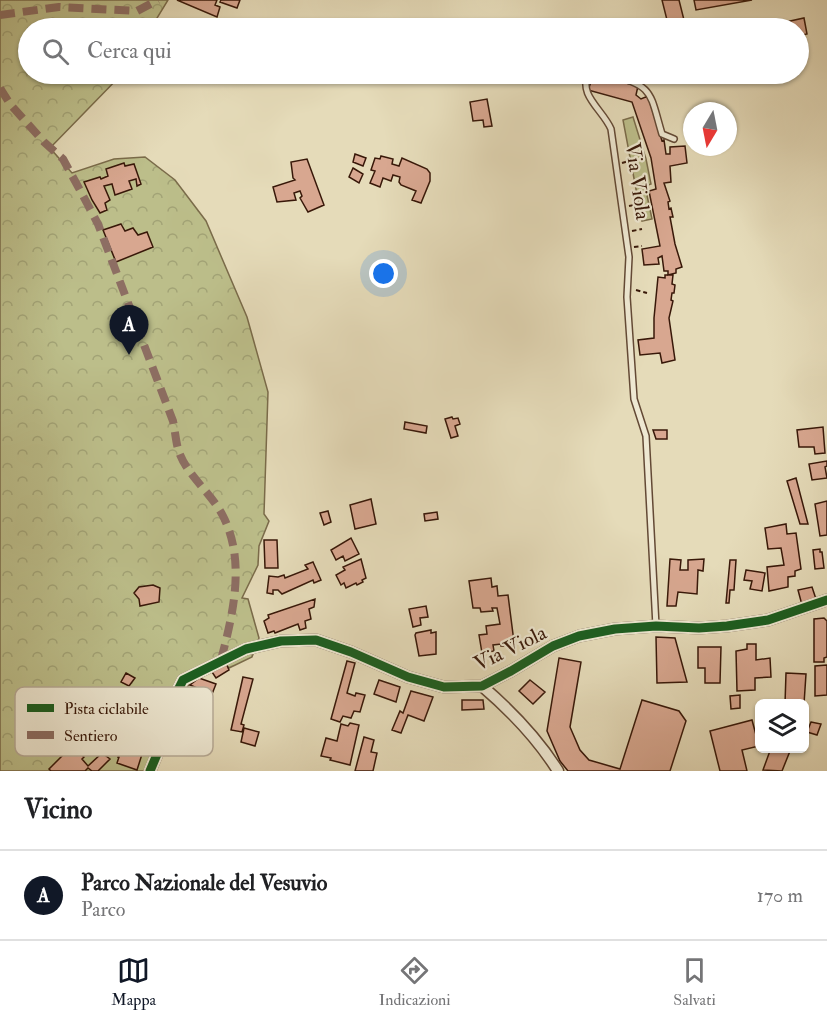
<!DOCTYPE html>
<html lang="it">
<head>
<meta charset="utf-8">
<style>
	:root { --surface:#fff; --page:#f2f2f2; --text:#202124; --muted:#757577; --line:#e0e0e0; --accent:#111827 }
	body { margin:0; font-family:"IM FELL Double Pica",serif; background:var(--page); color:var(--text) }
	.controls { position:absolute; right:18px; bottom:18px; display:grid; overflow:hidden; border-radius:9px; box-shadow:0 2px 4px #0004 }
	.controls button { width:54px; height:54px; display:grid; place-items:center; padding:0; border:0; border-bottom:2px solid var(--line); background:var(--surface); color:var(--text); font:30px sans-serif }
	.compass { position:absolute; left:683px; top:102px; width:54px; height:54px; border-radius:50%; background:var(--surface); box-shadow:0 2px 4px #0004; rotate:190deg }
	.you { position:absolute; left:384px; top:274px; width:21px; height:21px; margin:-15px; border:4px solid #fff; border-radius:50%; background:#1a73e8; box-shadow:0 0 0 9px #1a73e833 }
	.badge { display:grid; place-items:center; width:39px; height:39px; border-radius:50%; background:var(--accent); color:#fff; font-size:20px; font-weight:700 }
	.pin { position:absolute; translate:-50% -50px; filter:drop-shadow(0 2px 3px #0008) }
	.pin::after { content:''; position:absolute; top:32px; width:21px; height:18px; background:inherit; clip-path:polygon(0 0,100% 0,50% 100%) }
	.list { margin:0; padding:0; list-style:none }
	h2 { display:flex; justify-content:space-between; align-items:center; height:78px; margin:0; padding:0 24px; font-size:26px }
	h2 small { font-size:20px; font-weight:400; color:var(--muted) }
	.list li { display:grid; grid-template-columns:39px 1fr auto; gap:18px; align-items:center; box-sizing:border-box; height:90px; padding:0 24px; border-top:2px solid var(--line) }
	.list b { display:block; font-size:22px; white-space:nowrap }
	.list p { margin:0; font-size:20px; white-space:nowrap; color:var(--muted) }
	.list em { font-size:20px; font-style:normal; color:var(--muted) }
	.icon { flex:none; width:33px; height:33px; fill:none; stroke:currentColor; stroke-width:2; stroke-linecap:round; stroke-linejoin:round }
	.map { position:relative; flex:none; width:827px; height:771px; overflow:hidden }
	.search { position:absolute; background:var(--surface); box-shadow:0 2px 4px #0004; left:18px; right:18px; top:18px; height:66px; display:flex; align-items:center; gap:15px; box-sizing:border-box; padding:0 21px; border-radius:33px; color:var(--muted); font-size:22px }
	.sheet { height:168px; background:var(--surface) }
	nav { display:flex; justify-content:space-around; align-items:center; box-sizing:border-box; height:84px; border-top:2px solid var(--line); background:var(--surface); font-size:16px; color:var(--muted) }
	nav a { display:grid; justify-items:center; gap:3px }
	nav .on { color:var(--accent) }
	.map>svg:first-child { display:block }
</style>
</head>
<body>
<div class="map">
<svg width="827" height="771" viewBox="0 0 827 771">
	<defs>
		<pattern id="forest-crowns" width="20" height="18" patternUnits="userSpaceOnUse" patternTransform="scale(1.5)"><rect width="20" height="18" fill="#bcbe8a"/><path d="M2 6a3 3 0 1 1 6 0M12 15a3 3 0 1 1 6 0" fill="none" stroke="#a2a376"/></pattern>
	</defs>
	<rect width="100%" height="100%" fill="#e5dbb9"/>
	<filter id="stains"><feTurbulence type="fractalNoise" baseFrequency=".00333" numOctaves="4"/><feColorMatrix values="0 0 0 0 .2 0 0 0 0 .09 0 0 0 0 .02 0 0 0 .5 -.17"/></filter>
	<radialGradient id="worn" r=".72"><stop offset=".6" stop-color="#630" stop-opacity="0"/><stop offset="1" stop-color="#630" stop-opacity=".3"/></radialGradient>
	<!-- grass -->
	<path fill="#bcbe8a" stroke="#7a6b4a" stroke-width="1.5" d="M633,117L646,159L651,184L645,186L652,219L642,221L623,120Z"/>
	<!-- forest -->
	<path fill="url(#forest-crowns)" stroke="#7a6b4a" stroke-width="1.5" d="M0,0H168L151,28H28V74H122L50,148L72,173L114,159L145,157L175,180L206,221L247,317L268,392L264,514L269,521L259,546L258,565L242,598L248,599L259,638L252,657L229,668L225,664C214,672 198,677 189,685C170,703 161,746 153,771H0Z"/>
	<!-- building -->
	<path fill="#d8a790" stroke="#381809" stroke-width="1.5" d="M177,0H217L215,5L220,7L217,17Z
		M221,0H240L237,8L220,2Z
		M662,0H679L686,28H669Z
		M694,0H752L696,10Z
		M804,18L807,34L798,36V28H767V26Z
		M61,21L80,26L79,28H60Z
		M598,76L638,86L636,95L641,99L648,96L662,141L664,140L666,154H670V147L685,146L687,163L670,166L671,182L664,183L670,201L668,202L669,209L671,208L673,217H670L675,244L682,267L676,269V273L668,275V271H664L662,256L658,258L659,264L644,265L642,249L660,246L649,191L656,189L651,158L632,102L588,90L591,82H596Z
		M487,99L492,126L484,127L483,120L473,121L470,102Z
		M355,154L366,158L363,166L353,162Z
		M381,156L393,159L392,164L399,166L402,158L427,169L430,173V181L421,203L412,200L416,191L401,185L399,182L400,177L393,175L391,181L383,178L380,187L370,183L375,171L371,170L375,158L380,159Z
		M307,159L324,205L308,212L300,198L302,196L300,191L294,193L296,200L277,202L273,187L295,180L293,178L291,162Z
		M124,163L125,166L134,164L141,184L137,186L136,179L129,181L132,189L115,195L112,184L104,186L110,200L105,203L107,210L100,213L92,200L84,182L100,177L101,179L108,176L106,169Z
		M353,168L363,174L359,183L349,177Z
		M121,224L125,231L133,228L138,235L147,232L153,247L116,262L103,230Z
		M665,275H673L672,284L675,285L674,293H672L671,300L673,301L669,318L675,360L662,363L660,353L640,355L638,340L654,338V318L658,277L665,278Z
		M452,417L453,419L458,418L460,424L455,426L458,436L451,438L445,419Z
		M405,422L427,426L426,433L404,429Z
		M823,427L825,453L815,454L814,447H799L797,430Z
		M653,430H667V439H656Z
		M827,461V466L825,467L827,478L812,480L809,464Z
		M796,478L808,524H800L787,481Z
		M371,499L376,524L355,529L350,505Z
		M827,501V535L820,536L815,504Z
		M328,511L331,522L324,525L320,513Z
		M437,512L438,519L425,521L424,514Z
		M786,524L787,534L796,533L801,569L795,571V576L788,577V587L769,591L767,567L784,565L781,548L768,549L765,528Z
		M351,538L359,554L345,561L343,556L336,560L331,550Z
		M264,540H277L278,568H265Z
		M820,549V552H822L824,568L815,569L813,550Z
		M361,559L366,578L362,580L363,582L357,585L356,583L346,588L344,583L341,585L336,575L345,570L343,567Z
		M670,559L681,560L680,570H688V560L704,559L703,571L698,570L697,594L678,592L676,606H667Z
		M730,560H736L734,590H730L729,603H726Z
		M313,562L321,580L314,583L313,580L282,594L278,590H273V594L267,593L269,576L278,577L284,575L285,578L308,569L305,565Z
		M746,570L765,573L762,591L750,589L752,581L744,580Z
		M491,578L492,587L497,586L498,596L508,595L514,642L508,643L507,646H501V644L493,645L494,651L482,653L479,635L487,634L486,626L500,624L497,608H492L493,611L481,612L480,608H473L469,581Z
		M153,585L160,588L159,602L140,606L139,599L134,593L139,587Z
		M812,587L816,599L802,605L798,590Z
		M315,599L314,607L309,609L311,619L305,621L306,628L300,630L298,624L275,633L274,631L268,633L264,621L269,618L268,615Z
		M426,606L428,617L420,618L421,625L413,627L409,609Z
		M824,618L827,621V657L824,658V662H814V619Z
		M431,630V633L436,632V654L419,656L415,635L416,633Z
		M656,637L675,638L687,682L657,683Z
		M747,644H756V660L770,658L771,677L755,678V690L737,691L736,651L747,649Z
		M698,647H721L720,683H705V668H698Z
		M559,658L581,662L570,727L580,750L589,760L620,769L642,700L679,711L686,721L670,771H568L560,761L547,731Z
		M347,661L355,663L347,693L355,696L356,693L365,695L360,712L354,711L351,718L343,716L340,722L331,719Z
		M226,663L229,670L216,678L212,672Z
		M827,665V695L815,696V666Z
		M126,673L135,678L129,686L121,682Z
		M786,673L806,674L804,704H785Z
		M243,677L253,679L241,724L244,725L242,732L231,730Z
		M199,678L216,684L203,717L197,716L195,721L204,724L202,731L173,723L179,699L192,702L197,688L190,685Z
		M379,680L400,687L396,702L374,694Z
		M530,680L545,692L533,704L519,691Z
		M411,691L433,697L424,721L408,715L401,733L392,730L400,711L403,713Z
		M740,695V708L731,709L730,696Z
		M462,700H483L484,709L462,710Z
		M752,720L759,746L742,750L747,771H720L710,731Z
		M811,722L821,724L817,735L807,732Z
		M350,723L359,725L350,765L330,760L331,758L321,756L326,738L337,741L341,724L348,726Z
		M244,728L259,732L255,746L241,742Z
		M364,737L374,740L371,752L377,753L373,771H355Z
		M124,740L144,748L137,770L117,763L119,757H118Z
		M72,746L84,757L82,759L88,766L102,753L110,759L98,771H92L88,768L85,771H51L49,769Z
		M771,748L790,751L782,771L763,770Z"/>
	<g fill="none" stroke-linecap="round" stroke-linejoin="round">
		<defs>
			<path id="service" d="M589,74C577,94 603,110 611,129L629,257L627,297L634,399L646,436L656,626
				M608,74C654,87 649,90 662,134L674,139"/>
			<path id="minor" d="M482,686C510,710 538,739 558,771
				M150,771L168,728L176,694L183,680L246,649L281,641L316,640L351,652L408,677L444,687L482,686L511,671L553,646L579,636L615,629L656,626L699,628L727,626L768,620L827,600"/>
		</defs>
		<!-- service casing -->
		<use href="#service" stroke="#634935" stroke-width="8"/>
		<!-- minor casing -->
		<use href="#minor" stroke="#634935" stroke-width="13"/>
		<!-- path -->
		<path stroke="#381809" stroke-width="2" stroke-dasharray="4.5 3" stroke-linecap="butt" d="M622,163L629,161
			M629,206L639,204
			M632,231L642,229
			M634,247L642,246
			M636,290L647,293"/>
		<!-- service -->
		<use href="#service" stroke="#eee8d2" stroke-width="5"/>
		<!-- minor -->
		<use href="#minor" stroke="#eee8d2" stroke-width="10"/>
		<!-- quiet -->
		<path stroke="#8d6e63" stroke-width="8" stroke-dasharray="15 8" stroke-linecap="butt" d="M0,15L59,7L137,11L158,0
			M0,88L10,104L44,142L63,159L81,192L98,224L173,421C175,430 176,444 179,452C187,475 212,494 223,516C246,561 233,614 221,660"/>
		<defs>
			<path id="cycleway" d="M150,771L168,728L176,694L183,680L246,649L281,641L316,640L351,652L408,677L444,687L482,686L511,671L553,646L579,636L615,629L656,626L699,628L727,626L768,620L827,600"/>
		</defs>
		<!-- cycleway casing -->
		<use href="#cycleway" stroke="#eee8d2" stroke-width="13"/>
		<!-- cycleway -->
		<use href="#cycleway" stroke="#1b5e20" stroke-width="9"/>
	</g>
	<g text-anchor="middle" stroke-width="4.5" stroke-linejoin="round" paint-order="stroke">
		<!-- street labels -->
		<g font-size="21" fill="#381809" stroke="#eee8d2">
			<text transform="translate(638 181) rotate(82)" y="7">Via Viola</text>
			<text transform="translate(510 648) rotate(-26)" y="7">Via Viola</text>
		</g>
	</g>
	<!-- legend -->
	<rect x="15" y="687" width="198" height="69" rx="9" fill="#eee8d2" stroke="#b7aa96" stroke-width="1.5"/>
	<rect x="27" y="704" width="27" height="8" fill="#1b5e20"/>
	<rect x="27" y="731" width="27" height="8" fill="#8d6e63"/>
	<g font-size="16" fill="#381809">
		<text x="64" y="714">Pista ciclabile</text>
		<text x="64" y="741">Sentiero</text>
	</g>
	<rect width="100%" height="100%" filter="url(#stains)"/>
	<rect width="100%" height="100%" fill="url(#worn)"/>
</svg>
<div class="controls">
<button><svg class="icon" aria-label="layers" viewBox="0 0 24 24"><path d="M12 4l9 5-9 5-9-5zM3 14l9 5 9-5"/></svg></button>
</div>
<svg class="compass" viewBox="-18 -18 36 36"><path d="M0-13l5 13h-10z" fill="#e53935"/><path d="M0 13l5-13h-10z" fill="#757577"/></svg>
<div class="you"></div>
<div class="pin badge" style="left:129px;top:355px">A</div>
<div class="search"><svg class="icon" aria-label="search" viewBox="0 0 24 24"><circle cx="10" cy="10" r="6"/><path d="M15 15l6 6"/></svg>Cerca qui</div>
</div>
<section class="sheet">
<h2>Vicino<small></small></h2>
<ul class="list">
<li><span class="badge">A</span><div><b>Parco Nazionale del Vesuvio</b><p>Parco</p></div><em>170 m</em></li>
</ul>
</section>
<nav>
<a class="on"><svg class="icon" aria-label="map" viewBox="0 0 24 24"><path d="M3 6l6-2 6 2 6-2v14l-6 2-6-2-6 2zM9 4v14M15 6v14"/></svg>Mappa</a>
<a><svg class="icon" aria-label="directions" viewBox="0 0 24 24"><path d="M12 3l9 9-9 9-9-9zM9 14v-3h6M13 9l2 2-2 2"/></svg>Indicazioni</a>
<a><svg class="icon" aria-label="saved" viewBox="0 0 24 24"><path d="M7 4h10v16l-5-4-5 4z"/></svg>Salvati</a>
</nav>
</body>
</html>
